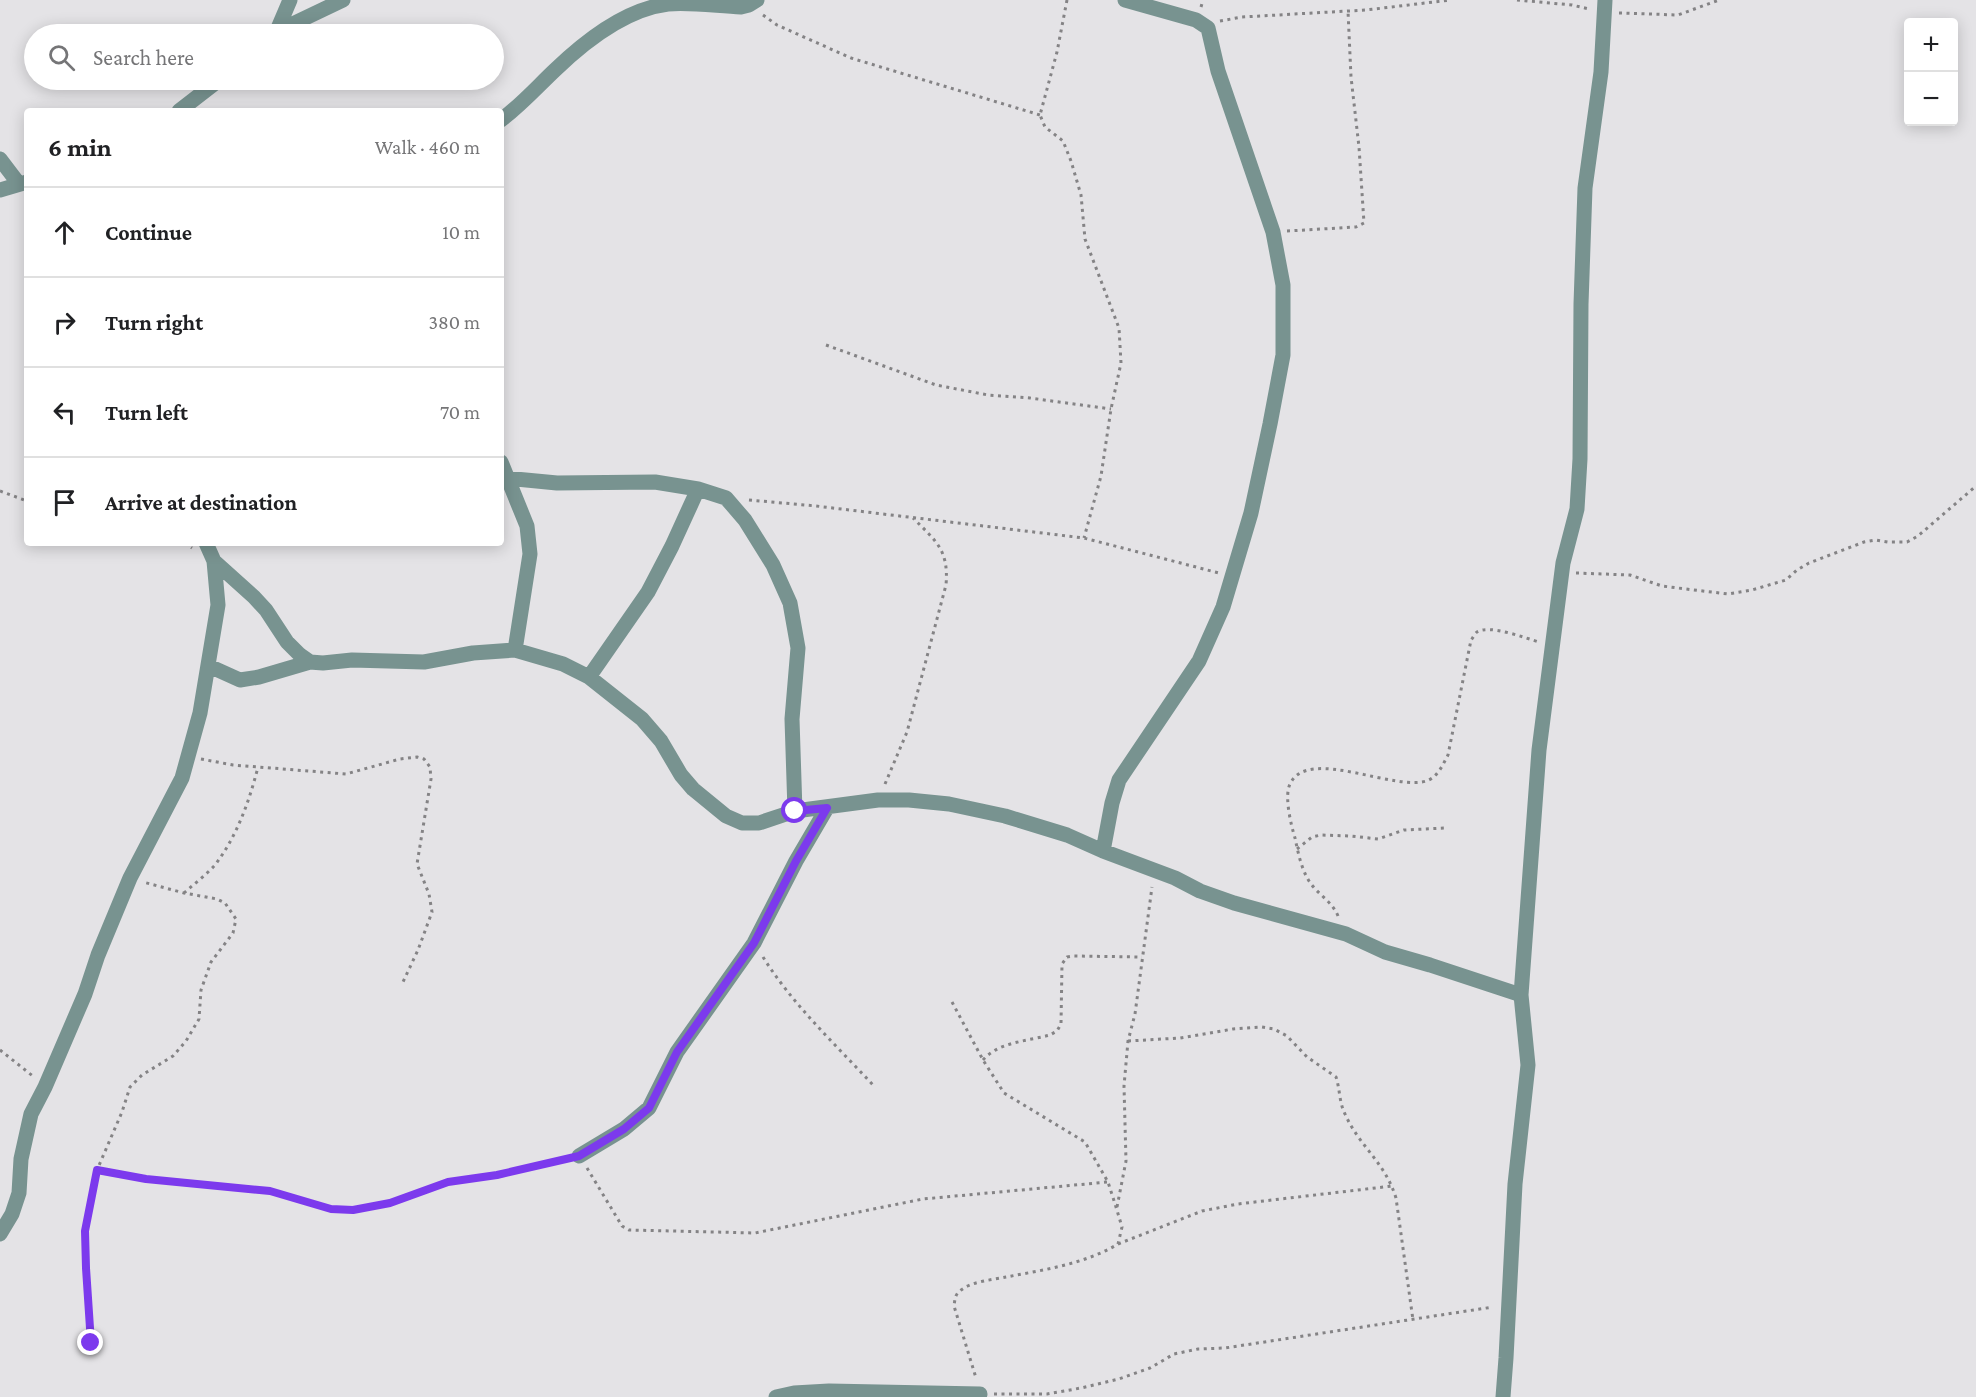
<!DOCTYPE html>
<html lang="en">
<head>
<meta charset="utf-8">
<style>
	:root { --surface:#fff; --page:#f6f6f6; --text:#202124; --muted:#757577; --line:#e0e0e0 }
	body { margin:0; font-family:"Crimson Pro",serif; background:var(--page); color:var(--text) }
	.controls { position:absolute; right:18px; top:18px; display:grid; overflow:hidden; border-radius:6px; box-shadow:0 3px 15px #0003 }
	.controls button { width:54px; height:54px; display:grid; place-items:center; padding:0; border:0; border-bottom:2px solid var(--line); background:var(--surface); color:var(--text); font:30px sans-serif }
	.stop { position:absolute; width:18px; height:18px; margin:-14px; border:4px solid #7c3aed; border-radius:50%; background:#fff }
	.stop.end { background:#7c3aed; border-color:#fff; box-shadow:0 2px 6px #0008 }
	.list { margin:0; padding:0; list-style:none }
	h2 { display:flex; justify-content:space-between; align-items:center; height:78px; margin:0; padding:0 24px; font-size:26px }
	h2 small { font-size:20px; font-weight:400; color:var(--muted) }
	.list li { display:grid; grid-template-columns:39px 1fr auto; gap:18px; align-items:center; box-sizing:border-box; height:90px; padding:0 24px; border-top:2px solid var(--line) }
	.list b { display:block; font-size:22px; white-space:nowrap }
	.list em { font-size:20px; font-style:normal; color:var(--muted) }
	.icon { flex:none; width:33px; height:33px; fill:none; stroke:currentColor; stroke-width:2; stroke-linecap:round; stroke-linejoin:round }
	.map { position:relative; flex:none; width:1976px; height:1397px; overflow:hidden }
	.search { position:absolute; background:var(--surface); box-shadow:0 3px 15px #0003; left:24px; top:24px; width:480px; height:66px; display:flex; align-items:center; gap:15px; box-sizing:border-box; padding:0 21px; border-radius:33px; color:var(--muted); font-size:22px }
	.panel { position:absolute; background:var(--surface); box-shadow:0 3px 15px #0003; left:24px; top:108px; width:480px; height:438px; border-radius:6px }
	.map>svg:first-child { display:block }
</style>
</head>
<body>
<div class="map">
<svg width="1976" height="1397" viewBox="0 0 1976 1397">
	<rect width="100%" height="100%" fill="#e4e3e6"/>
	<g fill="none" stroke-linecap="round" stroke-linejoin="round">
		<!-- path -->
		<path stroke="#848385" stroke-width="3" stroke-dasharray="3 4.5" stroke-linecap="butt" d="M1067,0L1057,52L1040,115L1045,127L1063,141L1071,161L1081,195L1085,239L1119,328L1121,363L1111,409L1101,476L1084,538
			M1517,0L1572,5L1589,9
			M1201,7L1203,0
			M1619,13L1678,15L1719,0
			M763,15L777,25L851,58L1040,115
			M1220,21L1242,17L1366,10L1451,0
			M1287,231L1356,227L1364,223L1359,147L1351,77L1348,11
			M826,345L936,385L988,395L1030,398L1111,409
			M0,491L27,501
			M749,500L816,506L1084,538L1219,573
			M185,543L192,548
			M1576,573L1630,575L1662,586L1694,590L1728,594L1752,590L1786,580L1797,570L1809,563L1864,542L1876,540L1888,542H1907L1918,536L1976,486
			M201,759L233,765L346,774L400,759L417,757L424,759L430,767L431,779L417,864L429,894L432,912L418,950L402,984
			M885,784L907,732L946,585C949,550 936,541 913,518
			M1297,849L1312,837L1321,835L1351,836L1378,839L1404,830L1445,828
			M184,893C194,884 206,875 215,865C237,836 249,802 258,767
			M1338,916C1332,901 1317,894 1309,881C1301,868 1298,852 1295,838C1291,825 1284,796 1290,784C1308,745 1398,794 1429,780C1439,775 1443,764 1448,755L1471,640C1473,638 1475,633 1477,632C1489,624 1525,638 1539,642
			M763,957C793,1005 835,1044 873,1085
			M952,1002L983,1060L1004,1093L1085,1142L1108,1182L1116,1207L1122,1227L1118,1244C1085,1264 1043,1270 1006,1277C992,1280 973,1281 961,1290C955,1294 955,1299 954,1306L976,1378
			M1128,1041L1180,1038L1233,1029L1262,1027L1274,1029L1287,1036L1307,1057L1336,1077C1340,1089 1339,1102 1345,1114C1359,1146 1385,1162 1396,1198L1413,1320
			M0,1050L34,1077
			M983,1060C998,1042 1028,1041 1050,1035L1057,1031L1061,1024L1062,964L1067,957L1074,956L1142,957
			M587,1168L622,1226L629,1230L755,1233L923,1199L1108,1182
			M97,1170L146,1179L270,1191L331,1209L353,1211L390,1203L448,1182L497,1175L566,1159
			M1117,1207L1126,1161L1124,1086L1128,1041L1135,1014L1152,887
			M1118,1244L1202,1211L1238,1204L1392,1186
			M91,1343L86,1268L85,1231L97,1170L122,1112L130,1087L142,1075L173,1056L186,1041L199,1019L201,990L211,962L233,933L236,919L225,903L217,899L184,893L143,882
			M994,1394H1047L1081,1388L1119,1379L1150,1368L1174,1354L1198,1349L1225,1348L1493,1307"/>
		<!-- minor -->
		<path stroke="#789390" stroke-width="15" d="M278,31L343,0
			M276,33L290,0
			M179,111L219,80
			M501,120C521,105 537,87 555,70C584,42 626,9 668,4C691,2 717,6 741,7L749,5L757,0
			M0,159L19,184
			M0,190L27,182
			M501,462L527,526L530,554L515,650
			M506,478L557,483L655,482L698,489L726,498L745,520L773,565L790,603L798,648L792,719L795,811
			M214,561L254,597L266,610L287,642L300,655L310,662L323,663L352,660L424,662L473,653L515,650L563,664L589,677L642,719L661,741L681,775L693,789L726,816L742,823H759L795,811L878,800H909L949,804L1005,816L1067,835L1103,851L1175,878L1200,891L1234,903L1346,934L1385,952L1430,965L1521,995
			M209,666L240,680L259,677L310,662
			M589,677L648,592L672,546L698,489
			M1103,851L1112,803L1119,780L1199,661L1223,607L1251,513L1270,424L1283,355V285L1273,232L1218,71L1208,28L1196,20L1125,0
			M579,1156L624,1129L649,1108L677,1052L754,943L796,861L827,808
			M0,1234L12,1214L19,1193L21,1159L31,1114L45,1087L85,994L98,955L130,878L182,778L200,713L218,605L214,561L206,543
			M776,1397L794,1393L829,1391L980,1394
			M1503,1397L1506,1358L1515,1184L1528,1065L1521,995L1539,750L1563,563L1577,509L1580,459L1581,304L1585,188L1601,72L1605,0"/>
	</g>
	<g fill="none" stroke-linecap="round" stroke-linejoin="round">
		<!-- route -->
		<path stroke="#7c3aed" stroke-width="8" d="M91,1343L86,1268L85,1231L97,1170L146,1179L270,1191L331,1209L353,1210L390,1203L448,1182L497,1175L579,1156L624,1129L649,1108L677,1052L754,943L796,861L827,808L795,811"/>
	</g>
</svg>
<div class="controls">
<button>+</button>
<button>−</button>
</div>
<div class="stop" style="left:795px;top:811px"></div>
<div class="stop end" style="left:91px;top:1343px"></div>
<div class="search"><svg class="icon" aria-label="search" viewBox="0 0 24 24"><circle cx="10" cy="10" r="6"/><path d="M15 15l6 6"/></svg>Search here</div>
<section class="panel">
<h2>6 min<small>Walk · 460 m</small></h2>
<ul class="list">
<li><svg class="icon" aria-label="ahead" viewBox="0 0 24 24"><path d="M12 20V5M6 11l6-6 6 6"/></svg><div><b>Continue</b></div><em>10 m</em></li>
<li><svg class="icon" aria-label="right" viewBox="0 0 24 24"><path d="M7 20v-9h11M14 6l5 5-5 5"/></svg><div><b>Turn right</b></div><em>380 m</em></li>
<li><svg class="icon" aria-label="left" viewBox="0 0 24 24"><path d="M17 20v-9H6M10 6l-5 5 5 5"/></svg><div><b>Turn left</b></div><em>70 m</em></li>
<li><svg class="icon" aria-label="arrive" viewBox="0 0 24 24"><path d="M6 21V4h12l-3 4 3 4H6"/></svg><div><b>Arrive at destination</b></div></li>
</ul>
</section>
</div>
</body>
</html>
